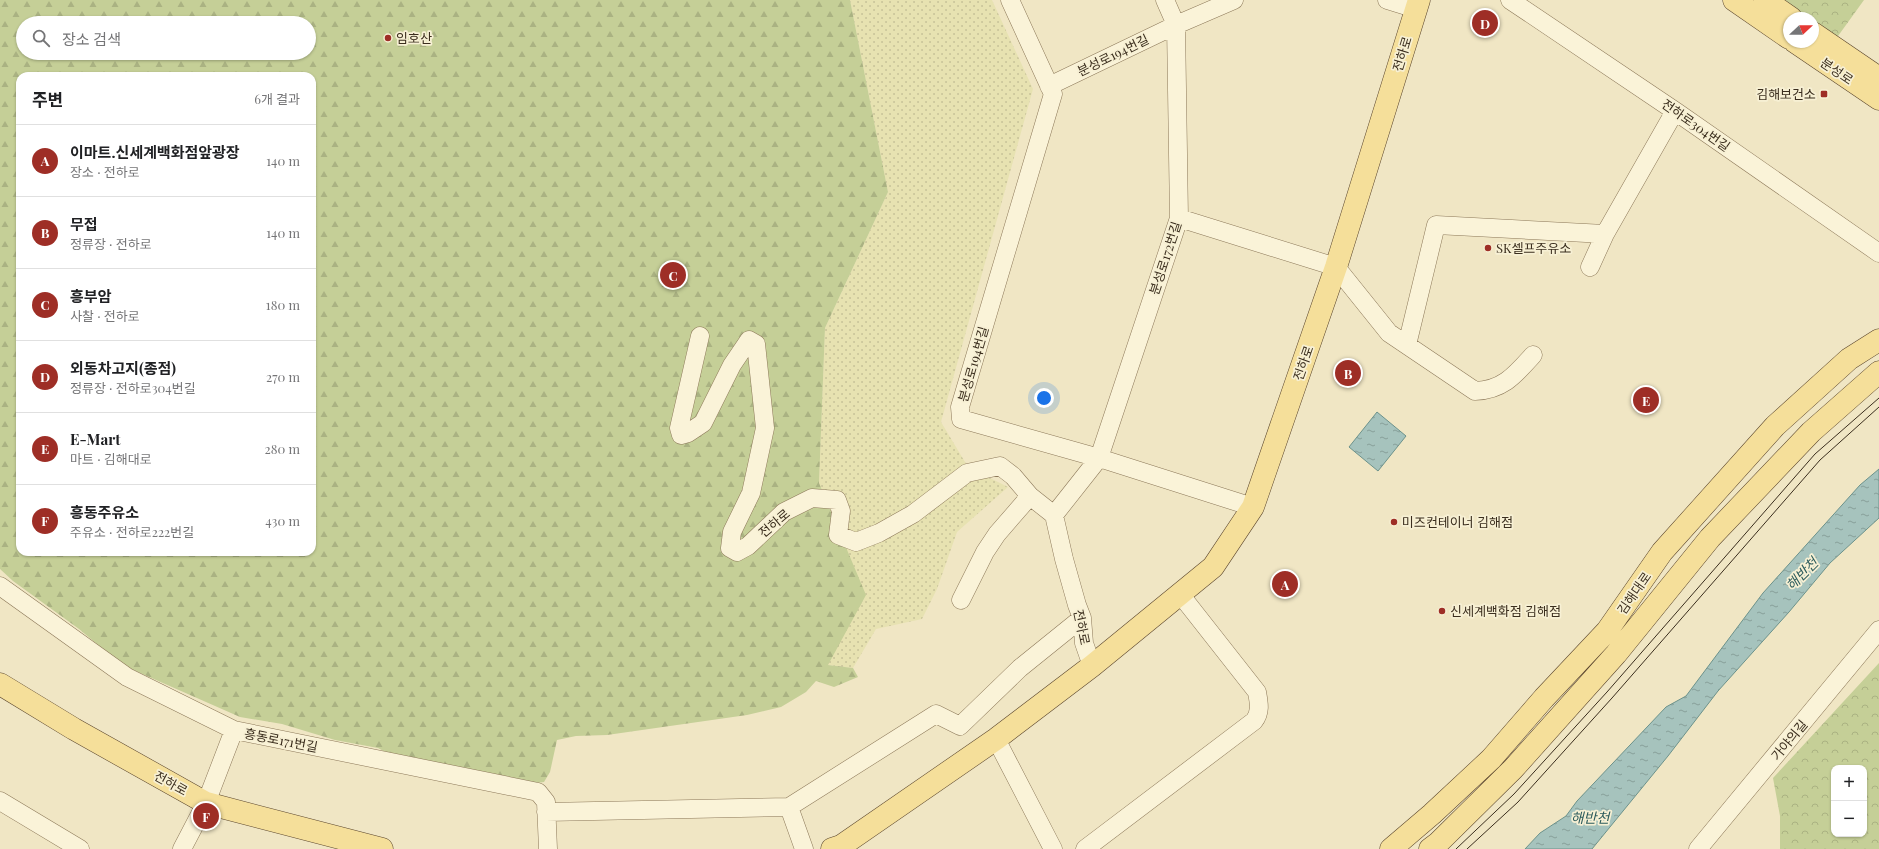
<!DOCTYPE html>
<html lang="ko">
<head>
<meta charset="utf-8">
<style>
	:root { --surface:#fff; --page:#f2f2f2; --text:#202124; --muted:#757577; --line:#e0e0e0; --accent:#9e2e26 }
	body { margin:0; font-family:"Playfair Display","Noto Sans KR",serif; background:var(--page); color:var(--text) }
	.controls { position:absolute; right:12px; bottom:12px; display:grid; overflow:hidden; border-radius:8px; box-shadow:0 1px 3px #0004 }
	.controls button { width:36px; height:36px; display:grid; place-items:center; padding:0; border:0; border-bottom:1px solid var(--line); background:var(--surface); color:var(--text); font:20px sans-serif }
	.compass { position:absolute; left:1783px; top:12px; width:36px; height:36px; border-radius:50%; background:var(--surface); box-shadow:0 1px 3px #0004; rotate:68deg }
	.you { position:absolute; left:1044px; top:398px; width:14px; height:14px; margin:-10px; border:3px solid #fff; border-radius:50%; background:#1a73e8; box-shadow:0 0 0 6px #1a73e833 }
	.badge { display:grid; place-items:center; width:26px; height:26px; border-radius:50%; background:var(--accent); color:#fff; font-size:13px; font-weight:700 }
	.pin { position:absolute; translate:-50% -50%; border:2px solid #fff; box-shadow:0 1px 4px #0006 }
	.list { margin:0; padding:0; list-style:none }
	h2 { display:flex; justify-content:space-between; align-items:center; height:52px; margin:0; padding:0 16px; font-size:17px }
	h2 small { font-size:13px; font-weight:400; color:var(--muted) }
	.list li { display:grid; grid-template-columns:26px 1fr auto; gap:12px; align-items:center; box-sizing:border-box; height:72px; padding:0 16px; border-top:1px solid var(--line) }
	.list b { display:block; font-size:15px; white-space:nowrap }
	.list p { margin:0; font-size:13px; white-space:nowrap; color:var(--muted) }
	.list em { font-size:13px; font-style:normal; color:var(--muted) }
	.icon { flex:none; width:22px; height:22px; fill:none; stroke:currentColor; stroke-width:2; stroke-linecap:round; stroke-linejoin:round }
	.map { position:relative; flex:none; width:1879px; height:849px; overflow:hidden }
	.search { position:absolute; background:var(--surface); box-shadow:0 1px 3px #0004; left:16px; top:16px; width:300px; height:44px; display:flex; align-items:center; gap:10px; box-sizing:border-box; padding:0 14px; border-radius:22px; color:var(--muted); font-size:15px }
	.panel { position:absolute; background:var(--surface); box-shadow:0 1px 3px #0004; left:16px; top:72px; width:300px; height:484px; border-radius:12px }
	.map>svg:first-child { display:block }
</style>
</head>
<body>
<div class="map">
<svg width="1879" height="849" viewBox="0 0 1879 849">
	<defs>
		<pattern id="farmland-dots" width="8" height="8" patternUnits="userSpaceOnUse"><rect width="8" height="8" fill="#e7e2b1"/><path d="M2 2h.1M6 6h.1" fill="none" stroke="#c7c298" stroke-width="1.8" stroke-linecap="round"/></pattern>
		<pattern id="forest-firs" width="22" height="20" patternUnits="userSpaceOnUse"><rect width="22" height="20" fill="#c5cf97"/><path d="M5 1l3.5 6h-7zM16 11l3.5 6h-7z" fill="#aab282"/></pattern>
		<pattern id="park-crowns" width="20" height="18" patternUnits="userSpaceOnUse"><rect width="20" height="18" fill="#c5cf97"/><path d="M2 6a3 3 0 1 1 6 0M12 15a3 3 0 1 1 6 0" fill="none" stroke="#aab282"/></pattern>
		<pattern id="water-ripples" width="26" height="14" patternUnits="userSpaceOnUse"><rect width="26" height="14" fill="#a6c3bd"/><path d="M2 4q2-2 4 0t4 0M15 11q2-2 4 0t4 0" fill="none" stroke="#889f99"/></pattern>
	</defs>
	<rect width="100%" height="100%" fill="#f0e6c4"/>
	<!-- farmland -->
	<path fill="url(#farmland-dots)" d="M850,0H992L1033,89L941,422L968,467L1008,487L957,532L937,589L922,619L876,629L853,668L828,665L819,483L825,328L888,192Z"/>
	<!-- forest -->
	<path fill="url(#forest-firs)" fill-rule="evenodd" d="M0,0H850L888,192L825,328L819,483L866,595L828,665L853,668L858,677L834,687L816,681L806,692L781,707L747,715L607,735L576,736L557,740L550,772L544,782L535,783L426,774L378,748L335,740L282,724L240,717L122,665L79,629L13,581L0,569ZM23,23H309V53H23ZM20,76H312V552H20Z"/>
	<!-- park -->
	<path fill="url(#park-crowns)" fill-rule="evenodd" d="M1784,0H1864L1833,43L1813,26V18H1804Z
		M1879,663V849H1780V816L1773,778ZM1834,768H1864V834H1834Z"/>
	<!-- water -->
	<path fill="url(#water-ripples)" stroke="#6c928b" d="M1377,412L1406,436L1378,471L1349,447Z
		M1879,469V518L1830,563L1789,612L1718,691L1668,756L1592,849H1525L1540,833L1566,816L1577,801L1666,707L1686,696L1763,593L1860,485Z"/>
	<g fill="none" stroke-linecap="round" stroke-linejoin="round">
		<defs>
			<path id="minor" d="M1010,0L1053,94L960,407L961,419L1099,458L1253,507
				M1387,0L1416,9
				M1510,0L1675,111L1879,253
				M1049,86L1176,25L1234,0
				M1179,218L1336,267L1389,333L1475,391C1503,390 1515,375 1533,355
				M1590,267L1605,234L1675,111
				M700,336L679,428L681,435L688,433L703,423L732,365L749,340L756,344L765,428L751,493L732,532L730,548L737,552L748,546L784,512L812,498L837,500L841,511L838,535L856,542L879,533L913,514L967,473L1000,466L1013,476L1030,496L1054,515L1064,559L1077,605L1082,618L1084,643L1092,666
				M1407,345L1436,225L1605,234
				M1054,515L1099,458L1179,218L1176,25L1165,0
				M0,586L127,677L234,730L538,792L546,802L548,849
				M961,600L985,552L997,534L1030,496
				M996,739L1053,849
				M0,801L80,849
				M789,807L804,849
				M546,812L789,807L936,714L960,726L1020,668L1082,618
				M182,849L206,803L234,730
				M1085,849L1254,721C1261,712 1259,703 1257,692L1180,594
				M1698,849L1879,630"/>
			<path id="major" d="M1734,0L1789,38
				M1765,0L1791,18
				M1813,33L1879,78
				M1795,42L1879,99
				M0,684L74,729L206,803L382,849
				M832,849L841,846L996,739L1092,666L1213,567L1253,507L1336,267L1419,0
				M1391,849L1432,814L1491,759L1544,698L1607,631L1662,552L1775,426L1849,359L1879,340
				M1430,849L1438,843L1513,769L1616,654L1710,538L1811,432L1879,372"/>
		</defs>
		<!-- minor casing -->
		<use href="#minor" stroke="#8c7859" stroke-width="19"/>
		<!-- major casing -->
		<use href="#major" stroke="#5a452d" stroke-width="23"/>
		<!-- minor -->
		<use href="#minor" stroke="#faf3d8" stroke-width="18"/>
		<!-- major -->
		<use href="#major" stroke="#f5df9a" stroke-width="22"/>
		<!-- tram -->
		<path stroke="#3b2e1e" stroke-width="1" d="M1456,849L1514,794L1607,692L1815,454L1879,398
			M1467,849L1518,802L1612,698L1820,460L1879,407"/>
	</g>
	<!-- markers -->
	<g fill="#9e2e26" stroke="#f7f0d4" stroke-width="1.5">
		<circle cx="388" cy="38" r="4"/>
		<rect x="1820" y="90" width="8" height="8" rx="2"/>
		<circle cx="1488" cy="248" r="4"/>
		<circle cx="1394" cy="522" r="4"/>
		<circle cx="1442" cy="611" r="4"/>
	</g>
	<g text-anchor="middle" stroke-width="3.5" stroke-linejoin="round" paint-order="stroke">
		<!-- poi labels -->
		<g font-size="13" fill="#3b2e1e" stroke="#f7f0d4" text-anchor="start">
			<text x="396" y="43">임호산</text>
			<text x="1816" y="99" text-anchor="end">김해보건소</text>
			<text x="1496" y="253">SK셀프주유소</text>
			<text x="1402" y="527">미즈컨테이너 김해점</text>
			<text x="1450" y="616">신세계백화점 김해점</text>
		</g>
		<!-- street labels -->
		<g font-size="13" fill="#3b2e1e" stroke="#f7f0d4">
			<text transform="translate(1402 54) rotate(-73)" y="5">전하로</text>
			<text transform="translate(1113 55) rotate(-26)" y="5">분성로194번길</text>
			<text transform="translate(1837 71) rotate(34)" y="5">분성로</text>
			<text transform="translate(1696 125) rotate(35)" y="5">전하로304번길</text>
			<text transform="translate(1165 258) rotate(-72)" y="5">분성로172번길</text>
			<text transform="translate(1303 363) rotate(-71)" y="5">전하로</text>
			<text transform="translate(973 364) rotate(-74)" y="5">분성로194번길</text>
			<text transform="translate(774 523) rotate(-40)" y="5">전하로</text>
			<text transform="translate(1634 593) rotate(-55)" y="5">김해대로</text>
			<text transform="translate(1082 627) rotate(78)" y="5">전하로</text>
			<text transform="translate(281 740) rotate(11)" y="5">흥동로171번길</text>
			<text transform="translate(1789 740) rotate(-50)" y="5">가야의길</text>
			<text transform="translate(171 783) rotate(29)" y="5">전하로</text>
		</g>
		<!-- water labels -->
		<g font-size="14" font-style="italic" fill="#2c5b5c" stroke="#f7f0d4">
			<text transform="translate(1802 574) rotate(-45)" y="5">해반천</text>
			<text x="1590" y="823">해반천</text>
		</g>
	</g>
</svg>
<div class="controls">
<button>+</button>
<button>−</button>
</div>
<svg class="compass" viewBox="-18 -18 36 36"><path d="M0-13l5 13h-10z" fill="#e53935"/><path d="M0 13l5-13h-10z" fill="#757577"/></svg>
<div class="you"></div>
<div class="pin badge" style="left:1285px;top:584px">A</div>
<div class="pin badge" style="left:1348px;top:373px">B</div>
<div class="pin badge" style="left:673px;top:275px">C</div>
<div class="pin badge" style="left:1485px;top:23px">D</div>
<div class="pin badge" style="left:1646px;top:400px">E</div>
<div class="pin badge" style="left:206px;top:816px">F</div>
<div class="search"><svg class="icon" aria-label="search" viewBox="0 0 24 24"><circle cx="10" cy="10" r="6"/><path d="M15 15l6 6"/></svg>장소 검색</div>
<section class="panel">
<h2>주변<small>6개 결과</small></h2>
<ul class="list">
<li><span class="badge">A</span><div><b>이마트.신세계백화점앞광장</b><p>장소 · 전하로</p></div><em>140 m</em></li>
<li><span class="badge">B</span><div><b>무접</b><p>정류장 · 전하로</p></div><em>140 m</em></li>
<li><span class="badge">C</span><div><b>흥부암</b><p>사찰 · 전하로</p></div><em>180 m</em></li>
<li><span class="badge">D</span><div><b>외동차고지(종점)</b><p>정류장 · 전하로304번길</p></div><em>270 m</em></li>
<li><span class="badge">E</span><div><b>E-Mart</b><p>마트 · 김해대로</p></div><em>280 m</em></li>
<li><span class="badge">F</span><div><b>흥동주유소</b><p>주유소 · 전하로222번길</p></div><em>430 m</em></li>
</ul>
</section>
</div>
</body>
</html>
